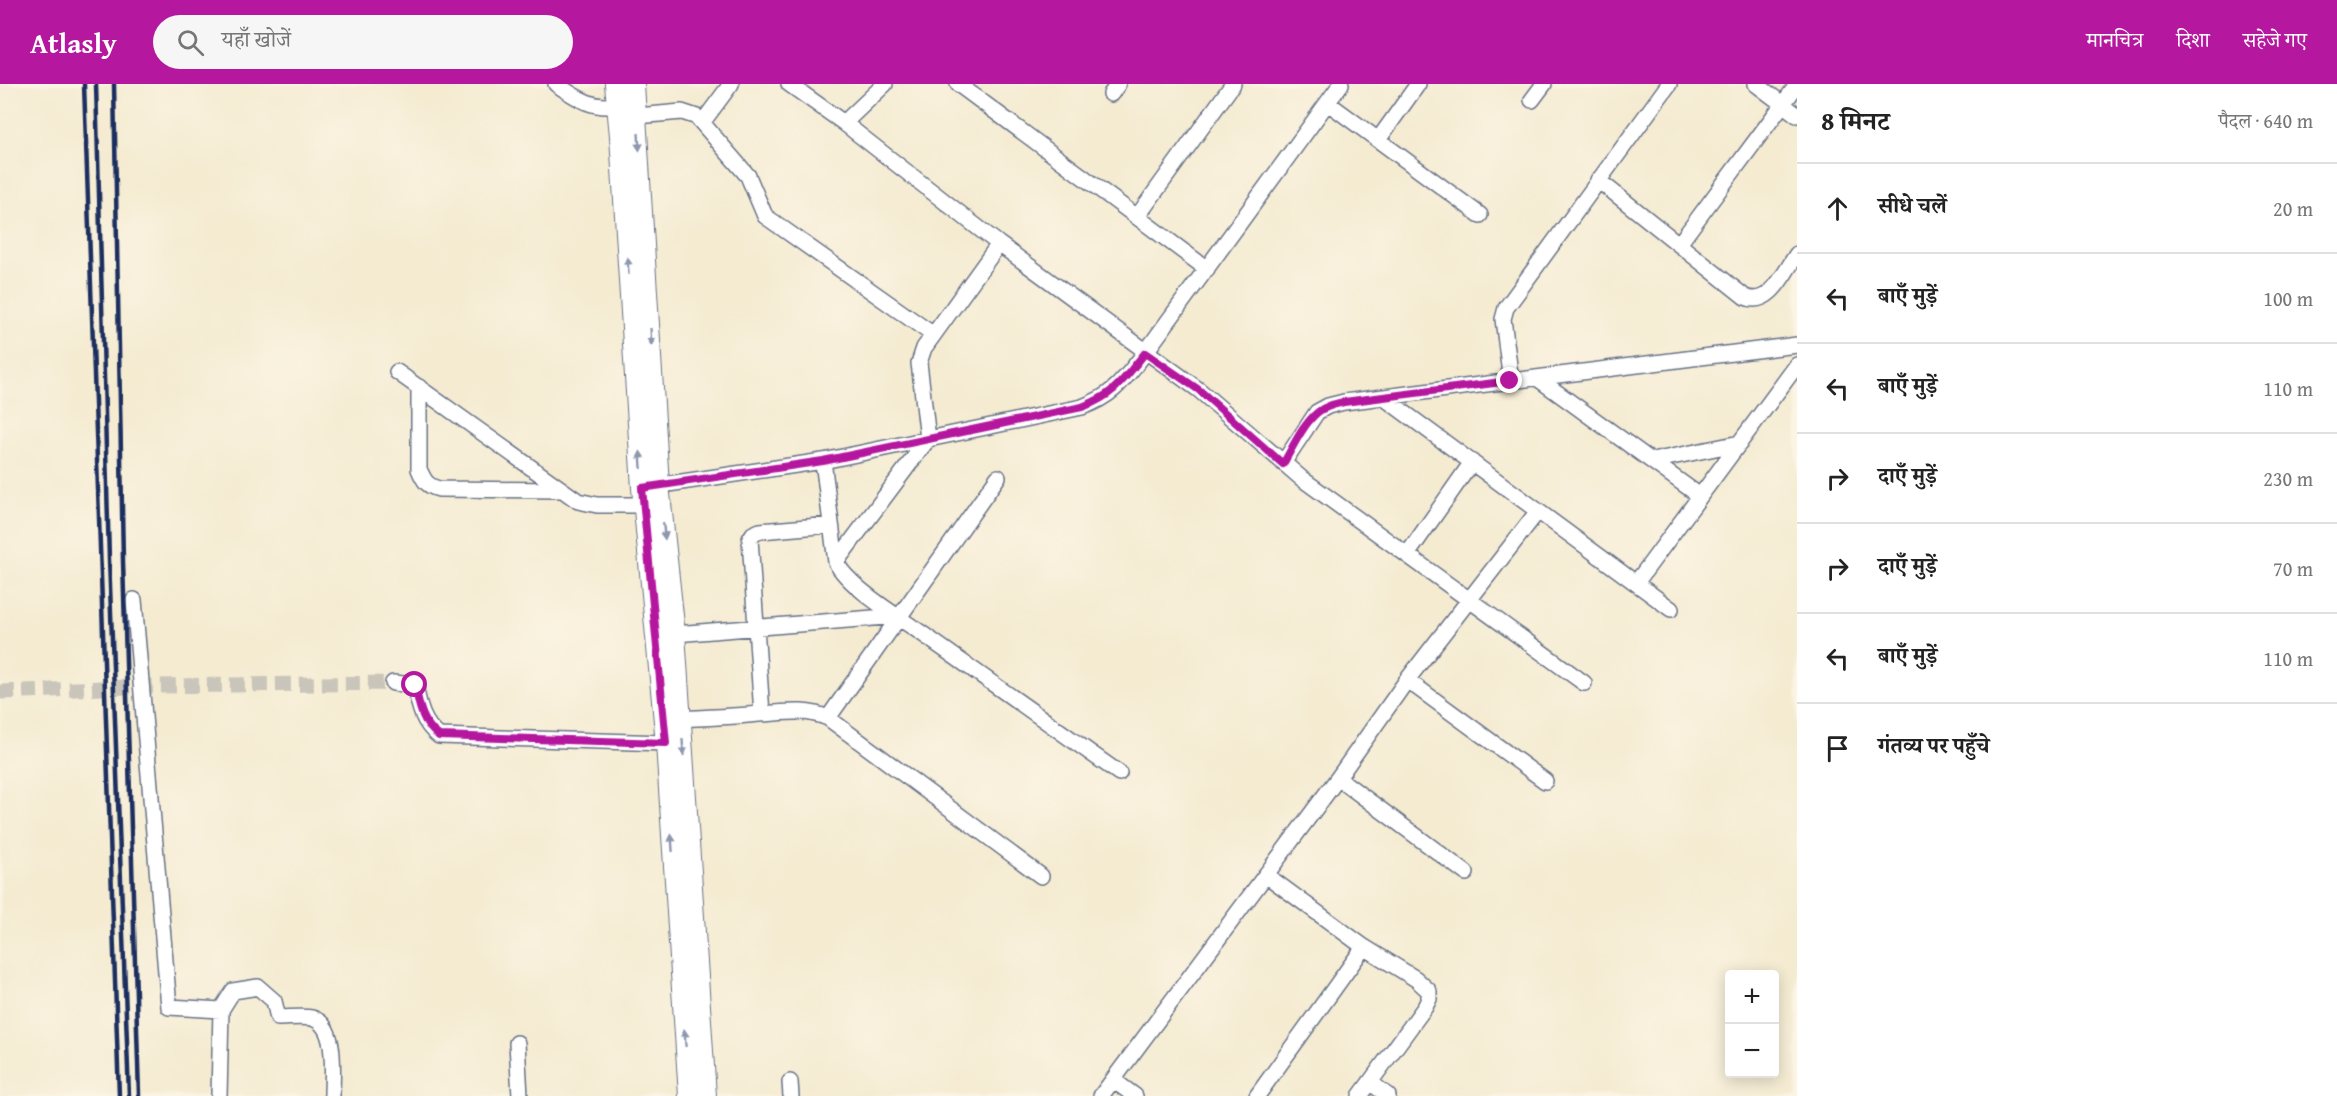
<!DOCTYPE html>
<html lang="hi">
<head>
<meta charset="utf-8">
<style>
	:root { --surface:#fff; --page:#f6f6f6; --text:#222; --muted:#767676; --line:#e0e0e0; --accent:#b5179e }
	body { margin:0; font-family:"Gentium Book Plus","Noto Serif Devanagari",serif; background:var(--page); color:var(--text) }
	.controls { position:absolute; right:18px; bottom:18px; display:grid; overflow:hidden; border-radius:6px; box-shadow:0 3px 15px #0003 }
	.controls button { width:54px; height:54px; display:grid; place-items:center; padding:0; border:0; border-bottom:2px solid var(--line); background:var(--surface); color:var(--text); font:30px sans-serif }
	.stop { position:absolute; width:18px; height:18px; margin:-14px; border:4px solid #b5179e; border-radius:50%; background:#fff }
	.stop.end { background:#b5179e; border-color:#fff; box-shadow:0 2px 6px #0008 }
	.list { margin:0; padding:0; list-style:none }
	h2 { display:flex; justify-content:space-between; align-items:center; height:78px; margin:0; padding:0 24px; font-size:26px }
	h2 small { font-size:20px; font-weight:400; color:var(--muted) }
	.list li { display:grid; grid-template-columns:39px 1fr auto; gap:18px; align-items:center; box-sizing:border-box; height:90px; padding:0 24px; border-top:2px solid var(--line) }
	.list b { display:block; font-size:22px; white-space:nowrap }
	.list em { font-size:20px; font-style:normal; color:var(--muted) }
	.icon { flex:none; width:33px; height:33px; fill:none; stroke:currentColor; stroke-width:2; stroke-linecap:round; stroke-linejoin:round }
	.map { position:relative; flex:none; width:1797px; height:1012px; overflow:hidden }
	header { display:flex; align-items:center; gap:36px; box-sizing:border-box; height:84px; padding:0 30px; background:var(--accent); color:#fff }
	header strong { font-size:28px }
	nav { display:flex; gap:33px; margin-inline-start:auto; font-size:21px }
	.search { width:420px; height:54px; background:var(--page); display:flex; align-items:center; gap:15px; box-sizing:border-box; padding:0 21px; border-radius:33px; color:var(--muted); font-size:22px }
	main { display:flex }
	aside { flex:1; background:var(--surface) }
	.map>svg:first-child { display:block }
</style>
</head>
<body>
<header>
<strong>Atlasly</strong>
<div class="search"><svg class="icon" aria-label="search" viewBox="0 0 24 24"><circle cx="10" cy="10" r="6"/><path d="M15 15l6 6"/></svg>यहाँ खोजें</div>
<nav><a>मानचित्र</a><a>दिशा</a><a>सहेजे गए</a></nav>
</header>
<main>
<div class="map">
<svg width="1797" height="1012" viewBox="0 0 1797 1012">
	<rect width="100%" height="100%" fill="#fcf5e5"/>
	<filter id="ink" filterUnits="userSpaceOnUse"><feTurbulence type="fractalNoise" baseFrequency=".0167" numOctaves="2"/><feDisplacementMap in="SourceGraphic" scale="12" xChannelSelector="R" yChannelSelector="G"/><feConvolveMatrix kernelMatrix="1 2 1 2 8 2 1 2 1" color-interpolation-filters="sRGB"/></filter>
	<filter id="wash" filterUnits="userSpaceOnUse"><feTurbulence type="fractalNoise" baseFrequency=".008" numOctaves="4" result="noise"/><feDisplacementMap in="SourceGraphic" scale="24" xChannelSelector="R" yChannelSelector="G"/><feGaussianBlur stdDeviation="1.35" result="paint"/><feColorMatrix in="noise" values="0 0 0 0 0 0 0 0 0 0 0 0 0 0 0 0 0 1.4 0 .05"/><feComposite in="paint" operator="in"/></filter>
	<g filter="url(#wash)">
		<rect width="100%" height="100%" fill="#f4ebd1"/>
	</g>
	<g filter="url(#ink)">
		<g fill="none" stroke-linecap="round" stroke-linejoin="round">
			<!-- minor-tunnel -->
			<path stroke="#c9c5ba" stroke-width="15" stroke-dasharray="15 8" stroke-linecap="butt" d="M0,608L154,602L393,599"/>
			<defs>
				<path id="minor" d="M556,0C575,13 593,26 617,21
					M789,0L844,39L999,160L1199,306L1301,394L1584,599
					M958,0L1207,185
					M1756,0L1797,31
					M1111,10L1118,0
					M1532,16L1544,0
					M1328,19L1480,131
					M637,32L682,28L697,33L748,92L765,132L932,250
					M702,39L731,0
					M844,39L885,0
					M1378,56L1418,0
					M1598,96L1745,213C1770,224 1785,187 1797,170
					M1137,133L1233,0
					M1679,160L1797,1
					M397,288L578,417L597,421H645
					M1537,294L1700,412
					M1511,297L1503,235L1506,224L1669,0
					M419,303V385C424,397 427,402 439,405L562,406
					M1383,313L1671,525
					M823,377L836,478C849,504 902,535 927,553C991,598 1055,643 1119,689
					M1652,377L1740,359
					M1283,379L1317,328L1328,322L1344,318L1797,261
					M648,403L823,377L1082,323C1115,311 1124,295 1145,269L1341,0
					M1407,471L1472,378
					M836,478L928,355L919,279L924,264L999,160
					M1636,499L1797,281
					M134,516L169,923L221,926
					M675,550L898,532
					M1407,596L1545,697
					M393,599L415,601C419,622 422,639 439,652L666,659
					M762,630L750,455L753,450L760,447L831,441
					M828,634L998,393
					M670,635C700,634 729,633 759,630C784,629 804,624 828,634L1041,792
					M1338,694L1466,789
					M1266,791L1364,863L1416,895L1429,907V915L1425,923L1360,1012
					M517,959L520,1012
					M1113,996L1135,1012
					M790,998L791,1012
					M1370,998L1388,1012
					M219,1012L221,926L233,907L258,903L274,917L278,934C289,934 302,932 312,934C338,941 332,990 332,1012
					M1101,1012L1338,694L1407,596L1538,427
					M1257,1012L1364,863"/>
				<path id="tertiary" d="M615,0L620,52L642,404L666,659L689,1012
					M634,0L659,401L675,550L706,1012"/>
			</defs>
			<!-- minor casing -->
			<use href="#minor" stroke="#677186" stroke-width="18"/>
			<!-- tertiary casing -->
			<use href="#tertiary" stroke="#677186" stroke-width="22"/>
			<!-- minor -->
			<use href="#minor" stroke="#fff" stroke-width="15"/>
			<!-- tertiary -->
			<use href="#tertiary" stroke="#fff" stroke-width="20"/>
			<!-- rail -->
			<path stroke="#1b2f5e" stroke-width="4.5" d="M84,0L119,1012
				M96,0L109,475L129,1012
				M114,0L123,477L139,1012"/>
		</g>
		<!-- one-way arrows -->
		<defs><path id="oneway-solid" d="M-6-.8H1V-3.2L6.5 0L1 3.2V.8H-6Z" transform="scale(1.5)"/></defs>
		<g fill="#8d97ae">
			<use href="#oneway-solid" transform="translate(639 58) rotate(87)"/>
			<use href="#oneway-solid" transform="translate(628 182) rotate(-94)"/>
			<use href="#oneway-solid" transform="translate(651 253) rotate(87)"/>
			<use href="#oneway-solid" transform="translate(641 376) rotate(-94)"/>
			<use href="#oneway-solid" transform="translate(664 447) rotate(84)"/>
			<use href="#oneway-solid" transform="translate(683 663) rotate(86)"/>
			<use href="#oneway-solid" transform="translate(672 759) rotate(-94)"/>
			<use href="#oneway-solid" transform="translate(685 954) rotate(-94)"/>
		</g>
	</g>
	<g fill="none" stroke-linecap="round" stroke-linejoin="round" filter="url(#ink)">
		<!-- route -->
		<path stroke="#b5179e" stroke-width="8" d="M415,601C419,622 422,639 439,652L666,659L642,404L823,377L1082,323C1115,311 1124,295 1145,269L1199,306L1283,380C1293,363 1303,340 1318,328C1325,322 1335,320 1344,318L1510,297"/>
	</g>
</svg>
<div class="controls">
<button>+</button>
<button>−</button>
</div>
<div class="stop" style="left:415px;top:601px"></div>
<div class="stop end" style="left:1510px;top:297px"></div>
</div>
<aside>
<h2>8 मिनट<small>पैदल · 640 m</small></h2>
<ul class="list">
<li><svg class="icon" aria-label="ahead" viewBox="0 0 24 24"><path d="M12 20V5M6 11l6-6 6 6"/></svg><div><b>सीधे चलें</b></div><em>20 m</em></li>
<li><svg class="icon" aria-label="left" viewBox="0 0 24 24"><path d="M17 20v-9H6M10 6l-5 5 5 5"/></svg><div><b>बाएँ मुड़ें</b></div><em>100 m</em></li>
<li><svg class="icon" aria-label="left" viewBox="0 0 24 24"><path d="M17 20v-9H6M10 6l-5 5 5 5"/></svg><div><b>बाएँ मुड़ें</b></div><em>110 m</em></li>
<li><svg class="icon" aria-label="right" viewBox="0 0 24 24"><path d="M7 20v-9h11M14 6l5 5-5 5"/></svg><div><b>दाएँ मुड़ें</b></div><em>230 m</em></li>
<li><svg class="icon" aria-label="right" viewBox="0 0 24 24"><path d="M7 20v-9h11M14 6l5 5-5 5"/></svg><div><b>दाएँ मुड़ें</b></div><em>70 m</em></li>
<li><svg class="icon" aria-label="left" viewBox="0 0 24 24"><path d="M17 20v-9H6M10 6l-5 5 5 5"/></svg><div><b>बाएँ मुड़ें</b></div><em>110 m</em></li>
<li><svg class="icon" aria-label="arrive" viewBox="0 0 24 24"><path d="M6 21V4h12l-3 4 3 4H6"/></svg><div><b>गंतव्य पर पहुँचे</b></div></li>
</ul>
</aside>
</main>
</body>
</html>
